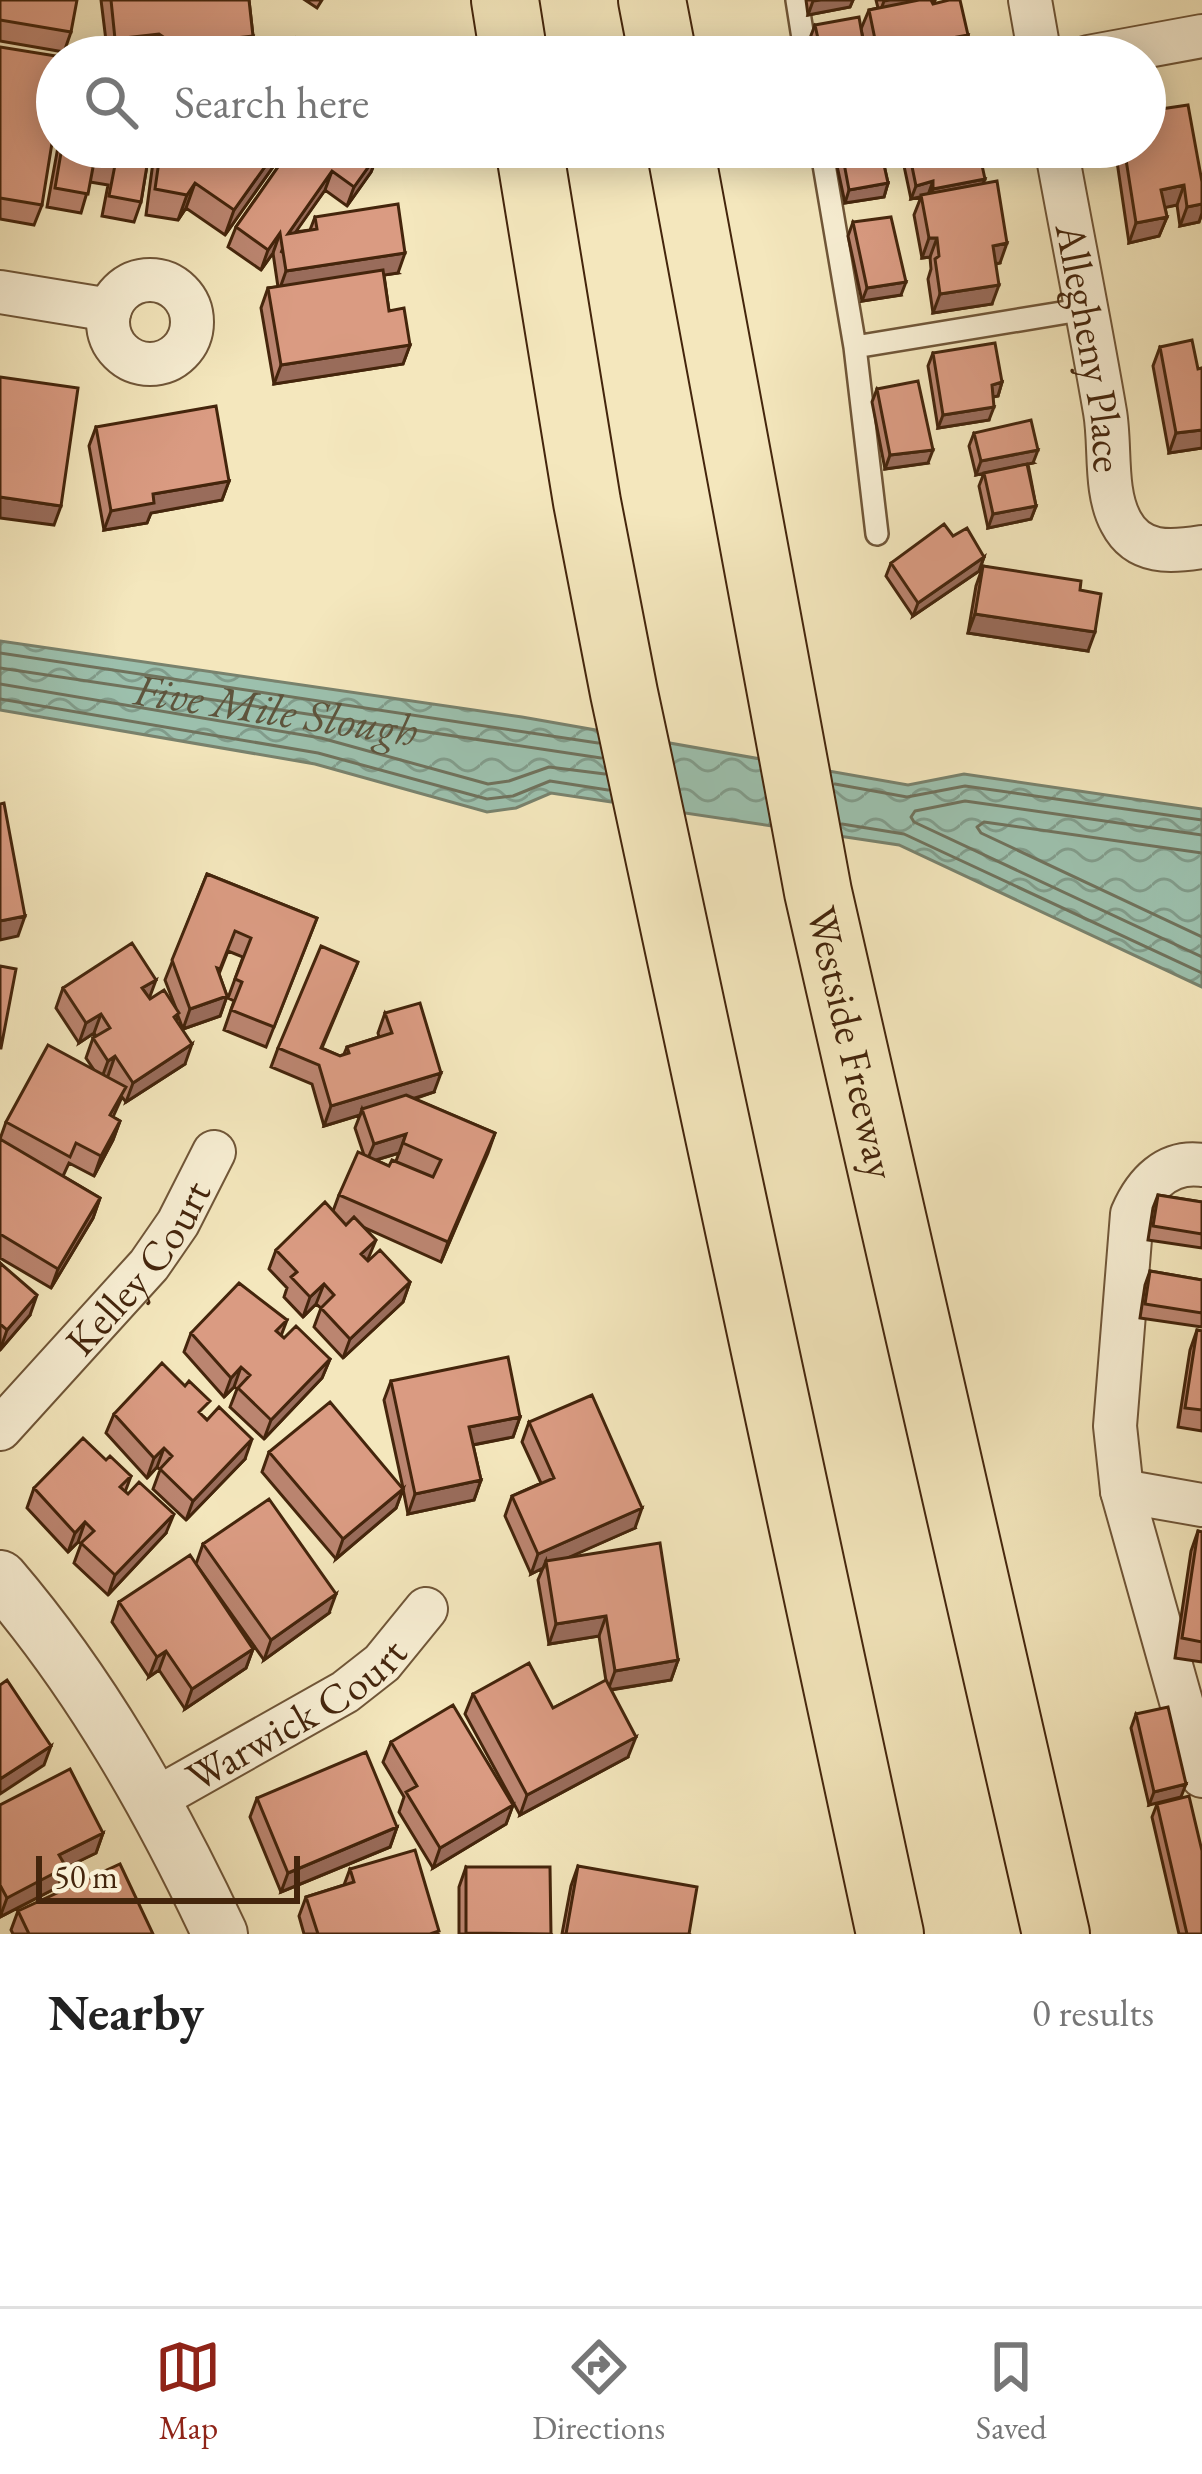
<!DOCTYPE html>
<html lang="en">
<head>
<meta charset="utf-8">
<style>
	:root { --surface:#fff; --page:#f2f2f2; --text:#222; --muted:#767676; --line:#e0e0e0; --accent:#8f2418 }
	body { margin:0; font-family:"EB Garamond",serif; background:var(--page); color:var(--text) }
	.scale { position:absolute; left:36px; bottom:30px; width:264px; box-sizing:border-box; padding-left:12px; border:6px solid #44250c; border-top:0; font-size:33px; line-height:42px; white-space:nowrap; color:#44250c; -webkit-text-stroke:9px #f8efd4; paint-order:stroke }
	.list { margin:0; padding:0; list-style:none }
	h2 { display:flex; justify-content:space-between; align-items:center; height:156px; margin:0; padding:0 48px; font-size:51px }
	h2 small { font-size:39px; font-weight:400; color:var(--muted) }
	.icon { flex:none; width:66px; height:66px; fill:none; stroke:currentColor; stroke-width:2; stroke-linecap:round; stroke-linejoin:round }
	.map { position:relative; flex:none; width:1202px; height:1934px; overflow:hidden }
	.search { position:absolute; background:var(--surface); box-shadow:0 6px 30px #0003; left:36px; right:36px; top:36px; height:132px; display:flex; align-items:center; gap:30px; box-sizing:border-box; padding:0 42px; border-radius:66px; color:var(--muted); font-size:45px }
	.sheet { height:372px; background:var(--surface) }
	nav { display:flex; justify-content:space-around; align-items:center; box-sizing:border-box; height:168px; border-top:3px solid var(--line); background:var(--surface); font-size:33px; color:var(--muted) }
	nav a { display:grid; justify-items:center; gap:6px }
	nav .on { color:var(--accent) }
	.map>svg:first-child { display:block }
</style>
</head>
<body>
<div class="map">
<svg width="1202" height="1934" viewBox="0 0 1202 1934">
	<defs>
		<pattern id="water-waves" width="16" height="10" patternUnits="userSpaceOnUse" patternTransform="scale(3)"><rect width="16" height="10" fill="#9cc0ad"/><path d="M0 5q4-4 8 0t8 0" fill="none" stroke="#819c8b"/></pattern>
	</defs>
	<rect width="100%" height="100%" fill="#f4e7bd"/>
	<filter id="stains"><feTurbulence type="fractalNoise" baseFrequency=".00167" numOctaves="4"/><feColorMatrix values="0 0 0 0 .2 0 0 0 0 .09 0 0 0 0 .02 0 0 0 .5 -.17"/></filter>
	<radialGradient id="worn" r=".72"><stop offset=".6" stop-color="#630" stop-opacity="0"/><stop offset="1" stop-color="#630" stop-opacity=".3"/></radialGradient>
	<!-- water -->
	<path fill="url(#water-waves)" stroke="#79826d" stroke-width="3" d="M0,641L522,717L908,785L964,774L1202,809V987L899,845L551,793L516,808L487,812L315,764L0,710Z"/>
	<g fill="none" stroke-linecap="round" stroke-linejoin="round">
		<!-- shore -->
		<g stroke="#70725c" stroke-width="3">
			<path d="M0,653L598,743"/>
			<path id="s1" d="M0,668L601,758"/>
			<path d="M0,684L321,738L488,784L509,781L549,767L605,774"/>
			<path d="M0,699L318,753L487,799L513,796L550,781L608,790"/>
			<path d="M835,784L907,797L965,786L1202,820"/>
			<path d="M842,824L904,834L1202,973"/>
			<path d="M1202,835L965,801L915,811L911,817L914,822L1202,957"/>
			<path d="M1202,853L984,822L977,827L981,833L1202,937"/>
		</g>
		<defs>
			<path id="service" d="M797,0L806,57
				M821,147L855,347L877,534
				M855,347L1086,309"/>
			<g id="minor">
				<path d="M1030,0L1040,57"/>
				<path d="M1088,57L1202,36"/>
				<path id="s2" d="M1056,147C1072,235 1090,324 1105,412C1111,446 1104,491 1121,522C1138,555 1171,552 1202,547"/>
				<circle cx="150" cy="322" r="42"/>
				<path d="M0,292L110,310"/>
				<path d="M1202,1165C1167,1160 1145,1184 1132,1214L1115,1426L1122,1491L1202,1776"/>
				<path id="s3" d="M0,1429L149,1265L178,1223L214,1152"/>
				<path d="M1122,1491L1202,1505"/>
				<path id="s4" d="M152,1801L345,1692L382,1663L426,1609"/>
			</g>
			<path id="tertiary" d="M0,1578C91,1684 161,1808 220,1934"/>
			<g id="motorway">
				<path d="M505,0L514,57"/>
				<path d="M652,0L663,57"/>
				<path d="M529,147L587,502L624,693L890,1934"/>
				<path id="s5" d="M680,147L818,892L1056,1934"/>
			</g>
		</defs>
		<!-- service casing -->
		<use href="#service" stroke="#705638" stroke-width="26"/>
		<!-- minor casing -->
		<use href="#minor" stroke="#705638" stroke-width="46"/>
		<!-- tertiary casing -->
		<use href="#tertiary" stroke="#705638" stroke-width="58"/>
		<!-- motorway casing -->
		<use href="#motorway" stroke="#44250c" stroke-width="70"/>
		<!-- service -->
		<use href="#service" stroke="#f8efd4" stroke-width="21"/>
		<!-- minor -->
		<use href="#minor" stroke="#f8efd4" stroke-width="42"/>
		<!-- tertiary -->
		<use href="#tertiary" stroke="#f8efd4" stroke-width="54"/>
		<!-- motorway -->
		<use href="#motorway" stroke="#f4e7bd" stroke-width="66"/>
	</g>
	<!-- wall -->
	<path fill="#bb8570" stroke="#44250c" stroke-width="3" fill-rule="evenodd" d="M0,0L71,32L64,52L0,41Z
		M101,0H249L253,36L246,55L157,57L152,54L108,57Z
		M305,0H322L317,8Z
		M806,0H853L850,7L808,15Z
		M876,0H935L934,3L968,35L961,54L952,57H867L861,29L869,10L878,8Z
		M815,25L866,57H814L810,38Z
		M0,47L42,205L34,225L0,219Z
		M1154,110L1202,182V213L1199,222L1180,226L1177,205L1165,207L1167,217L1159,236L1129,243L1116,155L1119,147H1145L1147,130Z
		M58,147H150L141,202L134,222L102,216L108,185L90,182L81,213L47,207Z
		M155,147H287L225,235L186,208L178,220L146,215Z
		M292,147L379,152L371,172L347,206L325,190L295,232L310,230L315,217L398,273L384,275L389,311L410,345L403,364L274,384L261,308L268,288L278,287L273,253L261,270L228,247L236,227Z
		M833,147H880L888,183L884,197L845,203Z
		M900,147H978L983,184L1000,263L996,264L992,304L933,313L928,279L931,269L930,257L922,258L914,215L921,197L911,199Z
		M853,222L901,295L862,301L848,236Z
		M1160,347L1198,369L1202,368V448L1169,453L1153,366Z
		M933,353L1002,382L998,396L993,397L989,420L938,428L928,366Z
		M877,389L928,463L885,469L872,402Z
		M96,427L229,481L222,500L151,513L147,523L104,530L89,446Z
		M974,433L1033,463L1028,464L1036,506L1031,519L988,528L979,486L984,473L976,475L969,446Z
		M953,536L984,557L979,571L913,616L886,576L891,563Z
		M983,566L1080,590L1088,651L968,633L976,586Z
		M207,874L317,918L266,1047L224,1030L234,1001L228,998L243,957L228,951L219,974L227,996L220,1016L183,1029L178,1016L176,1021L185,1064L126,1102L122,1097L113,1117L120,1121L113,1140L94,1176L69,1163L63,1176L100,1198L93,1218L51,1288L0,1258V1139L6,1122L94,1070L86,1058L93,1038L96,1036L94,1033L79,1043L56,1008L63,988L149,998L175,1006L165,980Z
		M358,962L322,1048L340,1056L344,1054L347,1047L379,1037L378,1033L385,1013L434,1092L414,1099L495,1133L441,1262L365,1228L368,1260L410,1282L403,1302L343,1358L314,1327L321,1308L316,1304L303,1317L284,1297L287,1288L269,1269L276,1250L333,1211L339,1195L364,1155L355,1128L360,1115L324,1126L312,1084L271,1067L278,1048ZM399,1153L396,1161L389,1166L376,1160Z
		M1158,1195L1202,1202V1248L1148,1240L1153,1208Z
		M0,1263L30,1315L0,1350Z
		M1150,1271L1202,1280V1327L1140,1318L1145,1285Z
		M287,1320L281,1336L284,1338L330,1359L322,1378L264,1439L230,1407L237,1389L234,1387L224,1397L184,1352L191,1333Z
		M1197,1330L1202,1331V1431L1178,1427L1190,1350Z
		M391,1381L520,1417L513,1437L473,1445L481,1480L474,1500L408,1514L403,1489L396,1508L336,1559L262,1472L269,1452L403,1488L384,1400Z
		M114,1414L204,1417L245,1459L186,1520L153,1489L160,1470L157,1467L147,1478L106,1433Z
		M529,1422L635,1528L568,1557L678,1660L671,1680L611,1690L628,1757L520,1815L465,1714L473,1694L553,1708L606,1681L599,1636L549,1644L538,1580L543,1568L531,1574L505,1516L512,1496L541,1483L522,1442Z
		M106,1460L131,1476L125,1492L166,1533L108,1595L74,1563L81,1544L78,1542L68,1552L27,1508L34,1488Z
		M1198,1531L1202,1532V1662L1175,1658L1191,1551Z
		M203,1544L329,1613L264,1660L196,1564Z
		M119,1602L253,1649L246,1668L185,1709L159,1670L149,1677L112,1622Z
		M1136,1714L1186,1784L1149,1805L1131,1728Z
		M391,1742L513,1805L506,1824L433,1868L399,1812L404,1797L383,1762Z
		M257,1798L397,1827L390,1847L281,1892L250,1817Z
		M1157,1804L1202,1934H1179L1152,1817Z
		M0,1805L103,1833L96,1853L65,1868L58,1887L0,1917Z
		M578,1866L689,1934H562L571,1886Z
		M466,1867L551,1934H459V1887Z
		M350,1869L438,1934H304L299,1916L306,1897L344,1885Z
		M18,1911L153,1934H13L11,1930Z"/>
	<!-- shaded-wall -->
	<path fill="#996c5b" stroke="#44250c" stroke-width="3" d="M821,0H853L850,7L808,15L813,1Z
		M890,0H935L934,3L879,15L884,1Z
		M159,34L152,54L109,57L115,39Z
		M968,35L961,54L946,57L947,39Z
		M253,36L246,55L170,57L175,45Z
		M897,50L895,57H877L878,54Z
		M279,147H287L225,235L234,210Z
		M379,152L371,172L347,206L354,187Z
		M332,171L325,190L281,253L288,234Z
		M985,179L980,192L928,203L933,189Z
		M933,181L928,195L911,199L916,186Z
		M195,183L186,208L178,220L187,195Z
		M888,183L884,197L845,203L849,190Z
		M1184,185L1177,205L1154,210L1161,190Z
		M1202,204V213L1199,222L1180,226L1187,207Z
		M1167,217L1159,236L1129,243L1136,223Z
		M280,233L273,253L261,270L268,250Z
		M929,238H937L930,257L922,258Z
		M1007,243L1000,263L986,265L993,246Z
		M405,253L398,273L279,291L286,271Z
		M906,282L901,295L862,301L867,288Z
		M999,285L992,304L933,313L940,294Z
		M410,345L403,364L274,384L281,365Z
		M1002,382L998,396L987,398L992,385Z
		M994,407L989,420L938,428L943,415Z
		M1202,430V448L1169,453L1176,433Z
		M933,450L928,463L885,469L890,455Z
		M1038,450L1033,463L976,475L981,461Z
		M229,481L222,500L151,513L147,523L104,530L111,511L153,494Z
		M0,497L61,506L54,525L0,518Z
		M1036,506L1031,519L988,528L993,514Z
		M984,557L979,571L913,616L918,603Z
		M975,614L1095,632L1088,651L968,633Z
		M25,916L18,936L0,940V921Z
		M156,980L149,999L142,988Z
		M227,996L220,1016L183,1029L190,1009Z
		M101,1014L94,1033L79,1043L86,1023Z
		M192,1044L185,1064L126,1102L133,1083Z
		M115,1056L108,1076L101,1080L108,1061Z
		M441,1073L434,1092L364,1114L362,1109L360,1115L324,1126L331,1106Z
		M120,1121L113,1140L94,1176L101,1156Z
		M495,1133L488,1153L441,1262L448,1242Z
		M406,1134L399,1153L366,1163L374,1144Z
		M100,1198L93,1218L51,1288L58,1269Z
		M376,1240L368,1259L354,1273L361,1254Z
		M410,1282L403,1302L343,1358L350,1339Z
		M324,1284L316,1304L303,1317L310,1297Z
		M37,1295L30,1315L0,1350L7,1330Z
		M330,1359L322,1378L264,1439L271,1420Z
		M241,1367L234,1387L224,1397L231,1378Z
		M520,1417L513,1437L462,1447L469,1427Z
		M252,1439L245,1459L186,1520L193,1501Z
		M164,1448L157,1467L147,1478L154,1458Z
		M481,1480L474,1500L408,1514L415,1494Z
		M403,1489L396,1508L336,1559L343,1539Z
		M642,1508L635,1528L547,1567L546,1561L543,1568L531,1574L538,1554Z
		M174,1514L166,1533L108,1595L115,1575Z
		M85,1522L78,1542L68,1552L75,1533Z
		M336,1594L329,1613L264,1660L271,1640Z
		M606,1616L599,1636L549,1644L556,1624Z
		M253,1649L246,1668L185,1709L192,1689Z
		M166,1651L159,1670L149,1677L157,1657Z
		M678,1660L671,1680L608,1690L615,1671Z
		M636,1737L628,1757L520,1815L527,1795Z
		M51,1746L44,1765L0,1794V1779Z
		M1186,1784L1181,1797L1149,1805L1154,1792Z
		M513,1805L506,1824L433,1868L440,1848Z
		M397,1827L390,1847L281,1892L288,1873Z
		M103,1833L96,1853L65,1868L58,1887L0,1917L7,1898L59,1855Z"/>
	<!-- building -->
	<path fill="#da9b82" stroke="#44250c" stroke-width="3" d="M0,0H77L71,32L0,20Z
		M111,0H249L253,36L175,45L159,34L115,39Z
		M919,0H931L933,4L949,0H960L968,35L947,39L952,57H898L897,50L878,54L869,10Z
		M859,17L866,57H822L815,25Z
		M296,38L314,52L324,39L344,54L342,57H255L259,52L284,56Z
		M0,47L62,57H57V112L42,205L0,198Z
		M1188,105L1202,182V204L1187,207L1184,185L1161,190L1167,217L1136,223L1124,147H1145V130L1157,127L1154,110Z
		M62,147H150L141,202L109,196L115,165L94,162L88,194L55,188Z
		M161,147H279L234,210L195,183L187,195L155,189Z
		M292,147H372L379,152L354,187L332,171L288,234L317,229L315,217L398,204L405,253L286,271L280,233L268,250L236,227Z
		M841,147H880L888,183L849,190Z
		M908,147H978L985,179L933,189V181L916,186Z
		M997,181L1007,243L993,246L999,285L940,294L935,259L939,256L937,238H929L921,195Z
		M891,217L906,282L867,288L853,222Z
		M383,270L389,311L404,308L410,345L281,365L268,288Z
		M1192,340L1198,369L1202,368V430L1176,433L1160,347Z
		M995,343L1002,382L992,385L994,407L943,415L933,353Z
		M0,377L78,388L61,506L0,497Z
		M918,381L933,450L890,455L877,389Z
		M216,406L229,481L153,494L154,503L111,511L96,427Z
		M1031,420L1038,450L981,461L974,433Z
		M1027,464L1036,506L993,514L984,473Z
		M944,524L953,536L967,528L984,557L918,603L891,563Z
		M983,566L1081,581L1080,590L1101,594L1095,632L975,614Z
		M4,803L25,916L0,921V804Z
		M207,874L317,918L274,1027L231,1010L242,982L235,979L251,938L235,931L220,969L217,968L227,996L190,1009L172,960Z
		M132,943L156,980L142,988L150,999L164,990L179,1013L174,1017L192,1044L133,1083L115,1056L108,1061L93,1038L110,1028L101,1014L86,1023L63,988Z
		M321,946L358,962L321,1048L340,1056L349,1053L347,1047L392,1033L385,1013L420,1003L441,1073L331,1106L319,1065L278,1048Z
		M0,966L16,969L1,1048H0Z
		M48,1045L126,1087L110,1115L120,1121L101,1156L76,1143L70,1157L6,1122Z
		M406,1095L495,1133L448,1242L339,1195L358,1152L389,1166L392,1160L433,1177L441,1160L403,1143L406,1134L374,1144L362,1109Z
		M0,1139L100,1198L58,1269L0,1234Z
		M1158,1195L1202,1202V1234L1153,1226Z
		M325,1202L346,1225L354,1217L376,1240L361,1254L368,1261L380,1250L410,1282L350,1339L321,1308L334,1295L324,1284L310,1297L291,1277L297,1272L276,1250Z
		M0,1263L37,1295L7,1330L0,1324Z
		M1150,1271L1202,1280V1313L1145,1304Z
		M239,1283L287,1320L276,1331L284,1338L296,1326L330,1359L271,1420L238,1388L250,1375L241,1367L231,1378L191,1333Z
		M1197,1330L1202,1331V1410L1185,1408Z
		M508,1357L520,1417L469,1427L481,1480L415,1494L391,1381Z
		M162,1363L185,1386L189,1381L210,1401L199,1412L207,1420L219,1407L252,1439L193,1501L160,1469L172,1456L164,1448L154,1458L114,1414Z
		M592,1395L642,1508L538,1554L512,1496L554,1478L529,1422Z
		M330,1402L403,1489L343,1539L269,1452Z
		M83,1438L106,1460L110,1456L131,1476L120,1487L128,1494L139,1482L174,1514L115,1575L81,1543L94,1531L85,1522L75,1533L34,1488Z
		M269,1499L336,1594L271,1640L203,1544Z
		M1198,1531L1202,1532V1642L1182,1638Z
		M660,1543L678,1660L615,1671L606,1616L556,1624L546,1561Z
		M190,1555L253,1649L192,1689L166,1651L157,1657L119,1602Z
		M529,1663L553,1708L606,1680L636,1737L527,1795L473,1694Z
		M7,1680L51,1746L0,1779V1685Z
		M453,1705L513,1805L440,1848L406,1792L417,1786L391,1742Z
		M1168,1707L1186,1784L1154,1792L1136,1714Z
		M366,1752L397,1827L288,1873L257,1798Z
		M70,1769L103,1833L59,1855L66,1867L7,1898L0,1885V1805Z
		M1189,1796L1202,1851V1934H1187L1157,1804Z
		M415,1850L439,1931L430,1934H318L306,1897L354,1882L350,1869Z
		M120,1864L153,1934H29L18,1911Z
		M578,1866L697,1887L689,1934H566Z
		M466,1867H550L551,1934L466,1933Z"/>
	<g text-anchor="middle" stroke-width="9" stroke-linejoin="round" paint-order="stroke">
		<!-- street labels -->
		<g font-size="42" fill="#44250c" stroke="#f8efd4">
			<text dy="15" stroke="none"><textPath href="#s2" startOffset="204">Allegheny Place</textPath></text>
			<text dy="15" stroke="none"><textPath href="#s5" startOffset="912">Westside Freeway</textPath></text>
			<text dy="15" stroke="none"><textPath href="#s3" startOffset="213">Kelley Court</textPath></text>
			<text dy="15" stroke="none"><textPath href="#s4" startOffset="168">Warwick Court</textPath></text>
		</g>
		<!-- water labels -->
		<g font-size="45" font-style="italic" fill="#5e543c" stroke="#f8efd4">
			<text dy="16" stroke="none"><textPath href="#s1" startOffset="279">Five Mile Slough</textPath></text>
		</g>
	</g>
	<rect width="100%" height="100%" filter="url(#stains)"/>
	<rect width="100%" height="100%" fill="url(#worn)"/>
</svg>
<div class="scale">50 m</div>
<div class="search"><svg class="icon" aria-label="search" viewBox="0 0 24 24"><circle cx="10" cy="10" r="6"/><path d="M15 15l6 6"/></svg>Search here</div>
</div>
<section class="sheet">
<h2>Nearby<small>0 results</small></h2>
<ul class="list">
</ul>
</section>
<nav>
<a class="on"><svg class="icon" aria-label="map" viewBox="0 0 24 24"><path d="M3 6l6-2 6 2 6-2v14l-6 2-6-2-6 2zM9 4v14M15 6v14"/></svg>Map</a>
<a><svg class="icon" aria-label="directions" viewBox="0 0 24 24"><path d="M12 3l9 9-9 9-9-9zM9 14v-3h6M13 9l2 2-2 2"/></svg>Directions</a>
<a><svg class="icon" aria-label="saved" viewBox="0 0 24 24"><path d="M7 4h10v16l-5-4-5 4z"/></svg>Saved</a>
</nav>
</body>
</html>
